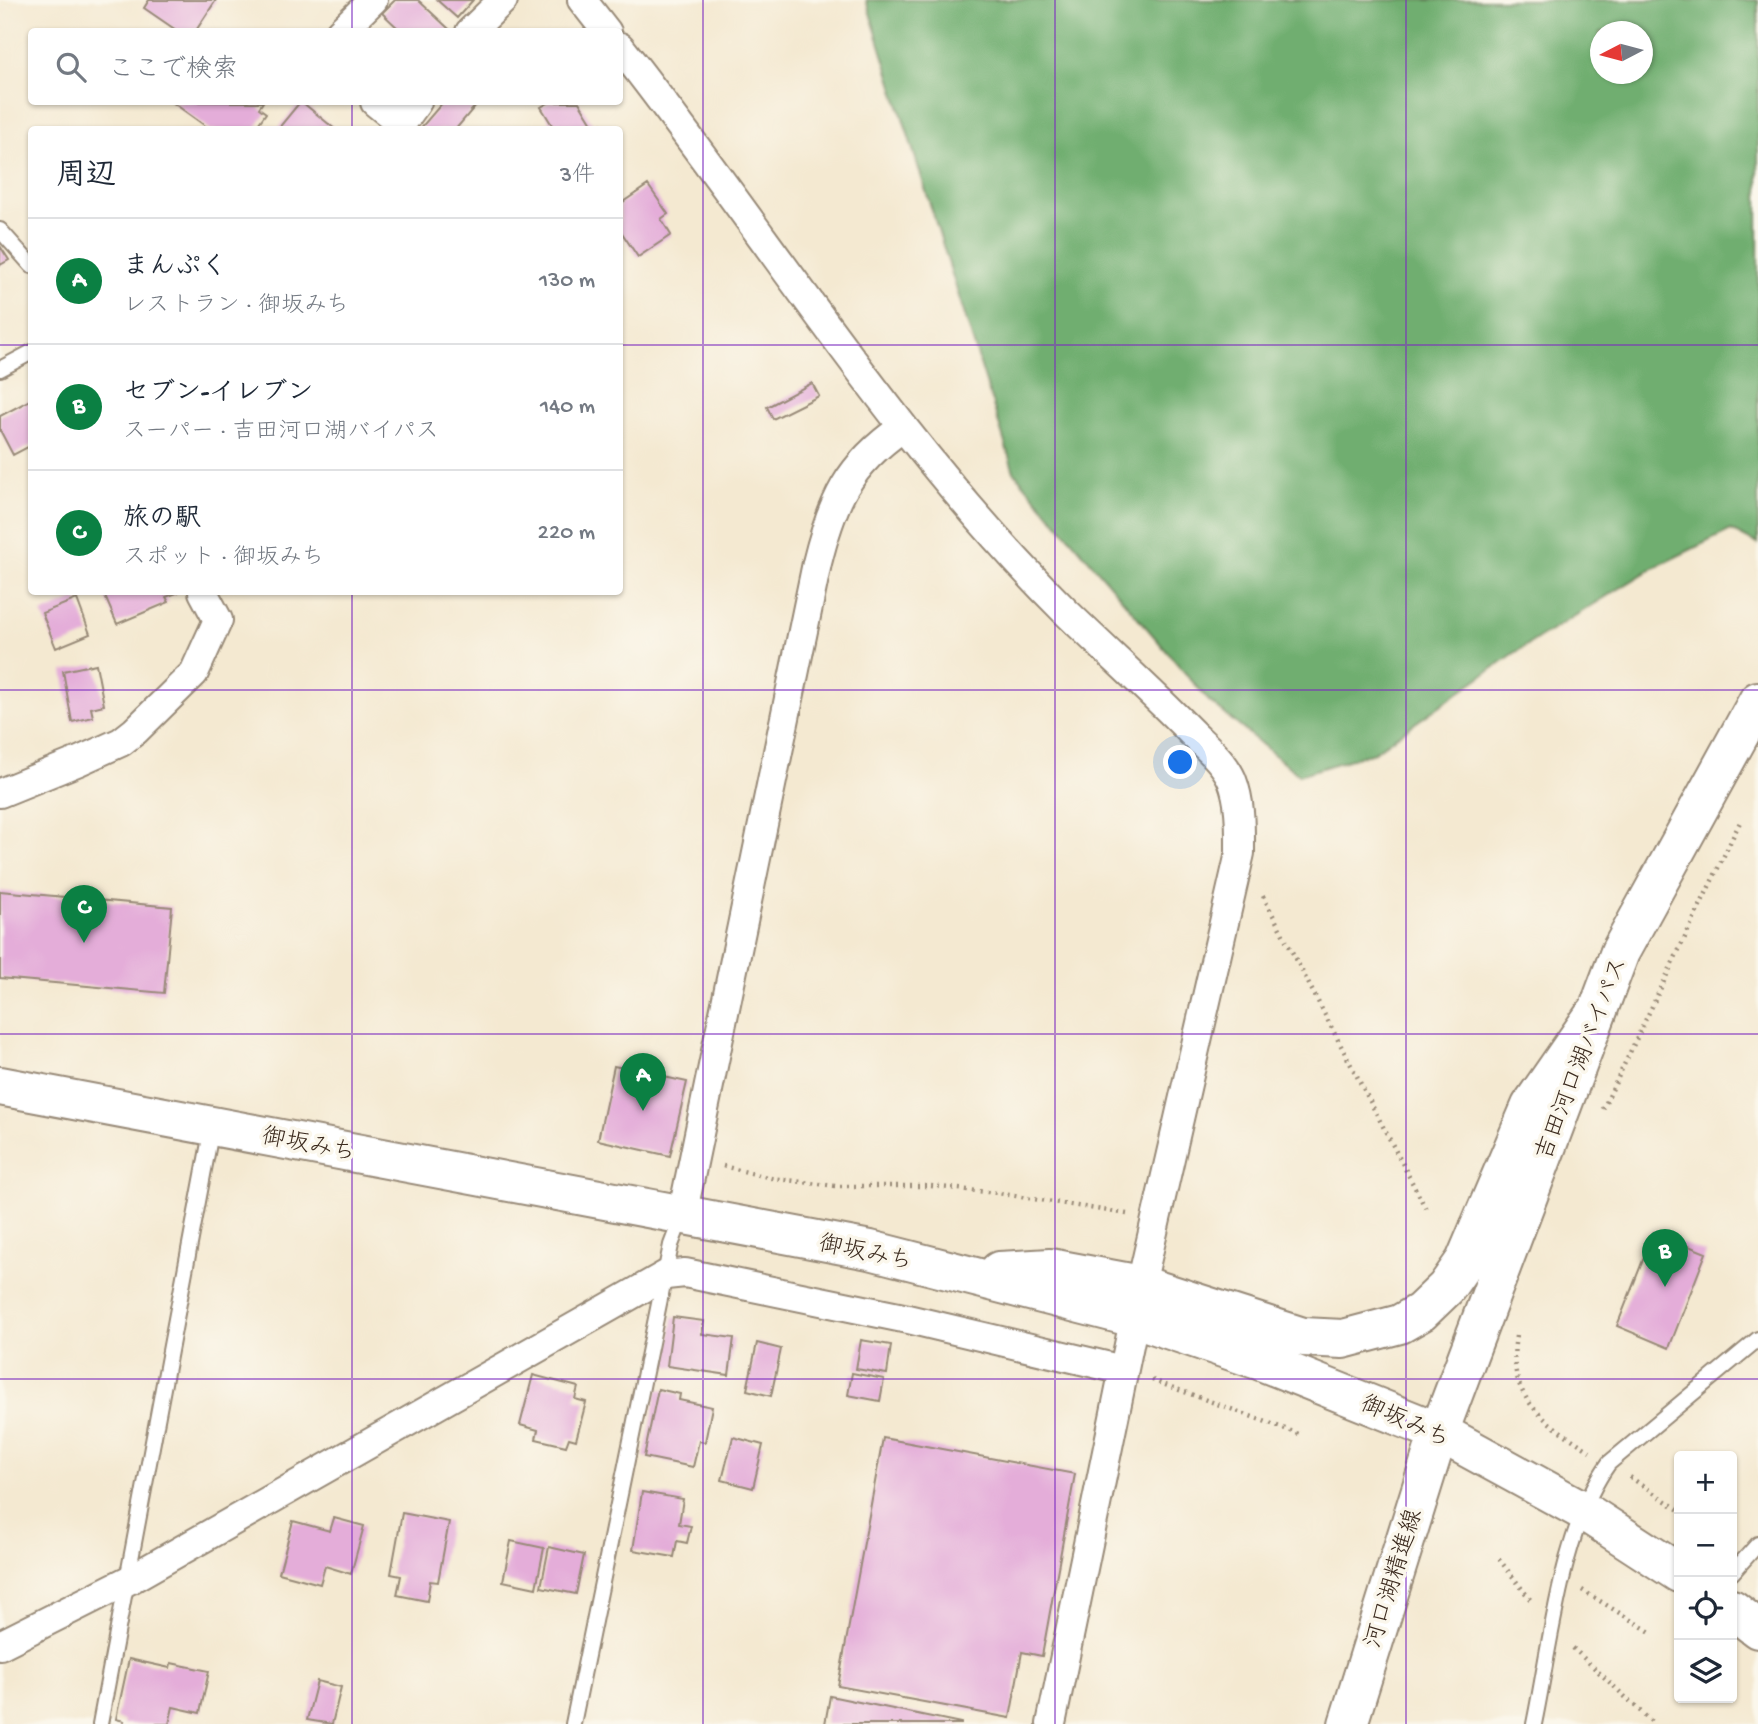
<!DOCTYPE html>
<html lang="ja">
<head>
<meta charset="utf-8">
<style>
	:root { --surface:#fff; --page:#f6f6f7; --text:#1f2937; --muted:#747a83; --line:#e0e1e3; --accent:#0b8043 }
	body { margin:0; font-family:"Gochi Hand","Klee One",sans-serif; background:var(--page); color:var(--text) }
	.controls { position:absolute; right:21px; bottom:21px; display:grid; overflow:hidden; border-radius:7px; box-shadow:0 2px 5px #0004 }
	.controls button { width:63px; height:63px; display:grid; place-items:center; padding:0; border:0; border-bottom:2px solid var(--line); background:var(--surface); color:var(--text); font:35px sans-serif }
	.compass { position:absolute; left:1590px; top:21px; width:63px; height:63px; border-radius:50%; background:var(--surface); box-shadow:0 2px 5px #0004; rotate:264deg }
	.you { position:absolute; left:1181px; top:763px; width:24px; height:24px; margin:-18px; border:5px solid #fff; border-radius:50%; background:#1a73e8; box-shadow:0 0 0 10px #1a73e833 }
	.badge { display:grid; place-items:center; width:46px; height:46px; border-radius:50%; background:var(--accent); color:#fff; font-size:23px; font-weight:700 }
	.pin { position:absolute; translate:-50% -58px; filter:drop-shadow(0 2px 4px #0008) }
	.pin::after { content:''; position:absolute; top:37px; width:24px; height:21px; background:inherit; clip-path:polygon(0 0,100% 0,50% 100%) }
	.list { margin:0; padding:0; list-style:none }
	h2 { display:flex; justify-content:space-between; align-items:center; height:91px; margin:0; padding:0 28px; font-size:30px }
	h2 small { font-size:23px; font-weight:400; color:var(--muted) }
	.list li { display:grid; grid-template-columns:46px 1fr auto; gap:21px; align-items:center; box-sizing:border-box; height:126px; padding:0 28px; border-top:2px solid var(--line) }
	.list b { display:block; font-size:26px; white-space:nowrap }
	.list p { margin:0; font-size:23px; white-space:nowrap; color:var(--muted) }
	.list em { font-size:23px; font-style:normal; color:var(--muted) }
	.icon { flex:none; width:38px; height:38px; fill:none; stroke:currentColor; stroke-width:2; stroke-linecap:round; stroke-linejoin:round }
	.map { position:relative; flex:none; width:1758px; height:1724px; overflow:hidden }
	.search { position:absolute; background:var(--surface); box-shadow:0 2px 5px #0004; left:28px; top:28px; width:595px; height:77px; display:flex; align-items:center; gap:18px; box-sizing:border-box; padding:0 24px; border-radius:7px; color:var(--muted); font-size:26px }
	.panel { position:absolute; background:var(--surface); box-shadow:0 2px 5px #0004; left:28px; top:126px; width:595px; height:469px; border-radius:7px }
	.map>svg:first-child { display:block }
</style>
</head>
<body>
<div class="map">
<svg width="1758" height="1724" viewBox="0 0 1758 1724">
	<rect width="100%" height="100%" fill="#fbf7ec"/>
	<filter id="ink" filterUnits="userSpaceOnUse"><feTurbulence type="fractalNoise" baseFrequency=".0143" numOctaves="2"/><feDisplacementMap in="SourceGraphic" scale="14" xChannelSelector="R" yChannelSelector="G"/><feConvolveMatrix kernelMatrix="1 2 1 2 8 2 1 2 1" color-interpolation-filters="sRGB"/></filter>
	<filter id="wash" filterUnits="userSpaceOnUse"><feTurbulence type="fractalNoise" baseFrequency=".00686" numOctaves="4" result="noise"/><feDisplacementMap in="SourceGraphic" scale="28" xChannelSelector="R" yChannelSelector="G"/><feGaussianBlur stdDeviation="1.57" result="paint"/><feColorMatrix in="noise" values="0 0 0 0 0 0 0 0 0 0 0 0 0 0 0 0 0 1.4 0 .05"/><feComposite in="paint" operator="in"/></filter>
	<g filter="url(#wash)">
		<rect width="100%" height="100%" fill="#f4e9d1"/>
		<!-- forest -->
		<path fill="#70ae70" stroke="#566c47" stroke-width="2" fill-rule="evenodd" d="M866,0H1758V544L1731,530L1653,568L1516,652L1374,752L1299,775L1209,701L1014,472ZM1600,32H1642V74H1600Z"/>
		<g id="blocks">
			<!-- building -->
			<path fill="#e4add9" d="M149,0H216L195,32H179L144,8Z
				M395,0H418L449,29L447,32H402L382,13Z
				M437,0H473L457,18Z
				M172,102H263L259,108L266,113L254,130H211Z
				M300,102H302L336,130H277Z
				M443,102L477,104L455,130H419Z
				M550,102H579L595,128L601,124L604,130H555L541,107Z
				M648,185L668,214L661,219L671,235L638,257L622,233L620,234V204Z
				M0,246L9,260L0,265Z
				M812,383L819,396L773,419L767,407Z
				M32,399V445L13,455L0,430V416Z
				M103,592H179L166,597L169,602L117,624Z
				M77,599L90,634L56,648L42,613Z
				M96,664L104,705L91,708L93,717L72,722L63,671Z
				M0,891L172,907L164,993L0,978Z
				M614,1066L687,1082L670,1156L598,1140Z
				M1654,1232L1706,1253L1669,1348L1617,1326Z
				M673,1317L704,1321L702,1334L734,1338L729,1375L667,1366Z
				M861,1340L891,1345L887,1374L856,1369Z
				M757,1343L781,1349L771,1396L747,1390Z
				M852,1373L884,1379L880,1401L848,1395Z
				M533,1375L578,1387L575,1399L586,1402L576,1440L569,1438L566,1446L536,1439L538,1430L520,1425Z
				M658,1389L680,1394L679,1400L712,1407L705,1442L699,1441L693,1467L644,1457Z
				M733,1437L763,1445L753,1488L722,1480Z
				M883,1438L1075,1474L1042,1656L1022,1652L1010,1718L838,1686Z
				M642,1492L683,1499L679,1524L691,1526L687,1543L677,1541L674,1557L633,1550Z
				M402,1513L449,1522L438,1582L430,1581L427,1601L397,1595L401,1576L391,1574Z
				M334,1518L364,1526L351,1574L325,1566L320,1584L279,1573L293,1521L330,1531Z
				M511,1541L544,1548L536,1588L503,1581Z
				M549,1547L584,1555L576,1594L541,1587Z
				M129,1659L170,1668L171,1663L209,1671L200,1713L173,1707L169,1724H123L124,1721L116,1719Z
				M317,1681L341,1687L332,1724L307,1720Z
				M830,1696L961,1723V1724H825Z"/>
		</g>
	</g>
	<g filter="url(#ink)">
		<use href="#blocks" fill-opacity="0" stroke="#988a78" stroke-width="2"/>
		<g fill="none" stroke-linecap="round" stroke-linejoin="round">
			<defs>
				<path id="service" d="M0,230L32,266
					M0,369L32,352
					M1732,1573L1758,1544
					M100,1724L212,1127
					M573,1724L671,1245L682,1216
					M1534,1724C1551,1643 1561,1530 1609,1463L1758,1339"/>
				<path id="minor" d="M582,0L607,32
					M340,32L373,0
					M470,32L503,0
					M620,47C768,235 895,442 1065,611C1107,652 1150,690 1191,732C1205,746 1224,761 1232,780C1241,803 1240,829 1240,853L1145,1267L1051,1724
					M375,102L401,123
					M397,130L417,102
					M0,793L79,761L121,742L135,731L194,673L218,620L203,592
					M682,1216L817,563C832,502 848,465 902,428
					M0,1645L129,1580L666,1275L685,1273L908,1319L1123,1370"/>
				<path id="primary" d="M1348,1724L1439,1432"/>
				<path id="trunk" d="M0,1086L870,1250L1135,1318L1261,1361L1439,1432L1582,1510L1679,1573
					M999,1271L1050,1268L1141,1285L1303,1337L1343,1339L1400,1324L1421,1312L1446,1288L1465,1261L1531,1106L1594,1015
					M1439,1432L1620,952L1758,701
					M1732,1609L1758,1629"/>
			</defs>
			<!-- service casing -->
			<use href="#service" stroke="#988a78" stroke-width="18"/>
			<!-- minor casing -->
			<use href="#minor" stroke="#988a78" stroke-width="32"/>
			<!-- primary casing -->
			<use href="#primary" stroke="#988a78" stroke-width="42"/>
			<!-- trunk casing -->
			<use href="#trunk" stroke="#988a78" stroke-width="42"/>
			<!-- path -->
			<path stroke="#988a78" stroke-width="4.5" stroke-dasharray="2 5" stroke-linecap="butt" d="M1263,896L1426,1209
				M1603,1109L1740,822
				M723,1166L771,1178L835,1186H930L997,1193L1127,1214
				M1516,1336C1506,1399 1544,1421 1590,1451
				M1152,1380L1299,1434
				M1630,1477L1679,1510
				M1499,1559L1533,1603
				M1582,1590L1652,1633
				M1573,1648L1654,1724"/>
			<!-- service -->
			<use href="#service" stroke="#fff" stroke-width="14"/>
			<!-- minor -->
			<use href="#minor" stroke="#fff" stroke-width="28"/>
			<!-- primary -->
			<use href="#primary" stroke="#fff" stroke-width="38"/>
			<!-- trunk -->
			<use href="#trunk" stroke="#fff" stroke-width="38"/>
		</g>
	</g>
	<!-- grid -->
	<path fill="none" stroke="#7b2cbf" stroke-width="2" stroke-opacity="0.55" d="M352,0V32M703,0V1724M1055,0V1724M1406,0V1724M352,102V130M0,345H32M620,345H1758M352,592V1724M0,690H1758M0,1034H1758M0,1379H1758"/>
	<g text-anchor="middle" stroke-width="7" stroke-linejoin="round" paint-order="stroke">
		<!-- street labels -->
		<g font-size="24" fill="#3b2a1e" stroke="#fbf7ec">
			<text transform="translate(1580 1058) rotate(-69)" y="8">吉田河口湖バイパス</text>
			<text transform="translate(309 1143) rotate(11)" y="8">御坂みち</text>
			<text transform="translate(866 1251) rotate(12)" y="8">御坂みち</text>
			<text transform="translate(1406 1420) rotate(24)" y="8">御坂みち</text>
			<text transform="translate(1392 1578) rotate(-73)" y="8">河口湖精進線</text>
		</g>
	</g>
</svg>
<div class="controls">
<button>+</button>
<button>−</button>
<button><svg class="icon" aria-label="locate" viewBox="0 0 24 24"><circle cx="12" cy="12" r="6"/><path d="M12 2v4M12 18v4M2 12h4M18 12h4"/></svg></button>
<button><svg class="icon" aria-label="layers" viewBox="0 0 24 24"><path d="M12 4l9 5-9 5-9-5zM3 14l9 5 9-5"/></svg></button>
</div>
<svg class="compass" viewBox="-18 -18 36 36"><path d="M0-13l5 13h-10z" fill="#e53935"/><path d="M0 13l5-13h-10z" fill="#747a83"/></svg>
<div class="you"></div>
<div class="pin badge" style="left:643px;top:1111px">A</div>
<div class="pin badge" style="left:1665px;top:1287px">B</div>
<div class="pin badge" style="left:84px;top:943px">C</div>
<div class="search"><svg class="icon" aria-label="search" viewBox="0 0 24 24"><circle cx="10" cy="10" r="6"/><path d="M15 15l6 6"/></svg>ここで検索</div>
<section class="panel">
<h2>周辺<small>3件</small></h2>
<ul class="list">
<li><span class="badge">A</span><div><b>まんぷく</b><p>レストラン · 御坂みち</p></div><em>130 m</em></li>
<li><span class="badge">B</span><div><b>セブン-イレブン</b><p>スーパー · 吉田河口湖バイパス</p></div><em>140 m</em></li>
<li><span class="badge">C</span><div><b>旅の駅</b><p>スポット · 御坂みち</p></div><em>220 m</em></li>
</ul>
</section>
</div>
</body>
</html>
